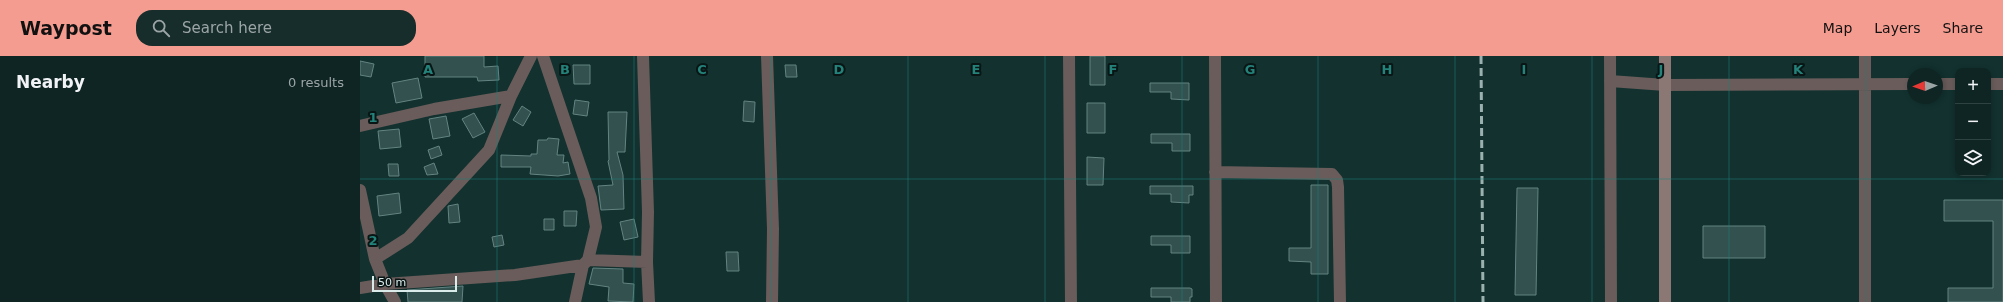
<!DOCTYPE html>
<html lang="en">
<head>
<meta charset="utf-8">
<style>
	:root { --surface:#0e2523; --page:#172d2b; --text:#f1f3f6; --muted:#9ba5a6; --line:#2e4241; --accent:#f59c90 }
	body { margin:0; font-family:"DejaVu Sans",sans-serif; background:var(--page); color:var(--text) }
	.controls { position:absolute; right:12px; top:12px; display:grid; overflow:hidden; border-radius:8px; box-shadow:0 2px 6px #0003 }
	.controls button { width:36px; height:36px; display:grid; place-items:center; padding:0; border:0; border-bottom:1px solid var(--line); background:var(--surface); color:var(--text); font:20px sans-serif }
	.compass { position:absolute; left:1547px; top:12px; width:36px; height:36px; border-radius:50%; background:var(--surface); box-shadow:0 2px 6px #0003; rotate:268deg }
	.scale { position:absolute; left:12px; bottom:10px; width:85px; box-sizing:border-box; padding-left:4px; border:2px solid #daebea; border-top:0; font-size:11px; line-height:14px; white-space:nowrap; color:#daebea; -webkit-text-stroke:3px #091615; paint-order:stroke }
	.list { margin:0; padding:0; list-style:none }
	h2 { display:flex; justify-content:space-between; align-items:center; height:52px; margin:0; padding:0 16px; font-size:17px }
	h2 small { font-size:13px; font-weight:400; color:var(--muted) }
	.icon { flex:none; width:22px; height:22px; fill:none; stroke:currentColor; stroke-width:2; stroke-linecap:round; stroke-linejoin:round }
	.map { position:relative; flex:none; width:1643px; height:246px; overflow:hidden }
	header { display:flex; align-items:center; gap:24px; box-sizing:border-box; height:56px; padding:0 20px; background:var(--accent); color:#111 }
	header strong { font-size:19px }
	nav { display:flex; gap:22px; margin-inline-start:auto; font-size:14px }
	.search { width:280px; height:36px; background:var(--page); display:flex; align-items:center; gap:10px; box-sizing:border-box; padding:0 14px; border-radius:16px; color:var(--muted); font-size:15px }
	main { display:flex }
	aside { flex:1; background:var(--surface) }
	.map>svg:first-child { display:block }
</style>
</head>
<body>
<header>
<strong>Waypost</strong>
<div class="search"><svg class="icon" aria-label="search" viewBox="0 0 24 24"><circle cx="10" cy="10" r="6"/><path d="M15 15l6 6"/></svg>Search here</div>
<nav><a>Map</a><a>Layers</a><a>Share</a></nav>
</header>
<main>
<aside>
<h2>Nearby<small>0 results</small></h2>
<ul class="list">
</ul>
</aside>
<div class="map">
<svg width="1643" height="246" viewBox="0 0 1643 246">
	<rect width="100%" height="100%" fill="#12312f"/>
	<!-- building -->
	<path fill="#32514f" stroke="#638482" d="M65,0H124V11L138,10L139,24L118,25L117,21H65Z
		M730,0H745V29H730Z
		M0,5L14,8L11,21L0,19Z
		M213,9H230V28H214Z
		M425,9H436L437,21H426Z
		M58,22L62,42L36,47L32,27Z
		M790,27H829V44L811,43V36H790Z
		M215,44L229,46L227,60L213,58Z
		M384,45L395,46L394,66L383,65Z
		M727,47H745V77H727Z
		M162,50L171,56L163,70L153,64Z
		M248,56H267L265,96H257L263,119L264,153L241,154L238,130L253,129L248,105L249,104Z
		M114,57L125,76L113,82L102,63Z
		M86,60L90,80L73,83L69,63Z
		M39,73L41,91L20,93L18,75Z
		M791,78H830V95H812V87H791Z
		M188,82L199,83L197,99H204L203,107L208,106L210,118L198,120L170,118L171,111H141V99L171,100V98H177L178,84H187Z
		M79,90L82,99L71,103L68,94Z
		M727,101L744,102L743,129H727Z
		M74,107L78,118L67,119L64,111Z
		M28,108H38L39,120H29Z
		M951,129H968V218H951V206L929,205V192H951Z
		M790,130H833V139H829V147L811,146V138H790Z
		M1157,132H1178L1176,239H1155Z
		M39,137L41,157L19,160L17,140Z
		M1584,144H1643V246H1588V232H1633V165H1584Z
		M98,148L100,166L89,167L88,150Z
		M204,155H217L216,170H204Z
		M184,163H194V174H184Z
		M274,163L278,181L264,184L260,166Z
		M1343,170H1405V202H1343Z
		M142,179L144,189L134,191L132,181Z
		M791,180H830V197H811V189H791Z
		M366,196H378L379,215H367Z
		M233,212L263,213V227L274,228L273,246L248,245L249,231L229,228Z
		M103,230L102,246H48L47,234Z
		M791,232H830L832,233V241H830V246H811V241H791Z"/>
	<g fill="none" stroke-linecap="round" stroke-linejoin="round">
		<!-- street -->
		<path stroke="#695c5a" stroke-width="12" d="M183,0L231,142L236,171L228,204L223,209L215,246
			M407,0L413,173L412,246
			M709,0L711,246
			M855,0L856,246
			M1250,0L1251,246
			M1250,25L1305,29L1553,28
			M1577,28H1598
			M1628,28H1643
			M0,70L74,53L151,40
			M855,116L972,118L977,124L978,131L980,246
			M0,134L15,203
			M228,204L287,206L288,156L283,0
			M287,206L289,246
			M0,232L25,228L15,203L48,182L129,94L151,40L171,0
			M35,246L25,228L155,219L223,209
			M1505,246V0"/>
		<!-- secondary -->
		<path stroke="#8b7875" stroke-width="12" d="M1305,0V246"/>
		<!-- rail -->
		<path stroke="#9bb1af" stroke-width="3" stroke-dasharray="8 4" stroke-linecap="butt" d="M1121,0L1123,246"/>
	</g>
	<!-- grid -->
	<path fill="none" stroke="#23827a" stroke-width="1" stroke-opacity="0.55" d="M137,0V246M274,0V246M411,0V246M548,0V246M685,0V246M822,0V246M958,0V246M1095,0V246M1232,0V246M1369,0V246M1506,0V246M0,123H1643"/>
	<g font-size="13" text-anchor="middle" font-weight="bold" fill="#23827a" stroke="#091615" stroke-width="4" stroke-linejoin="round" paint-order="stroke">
		<text x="68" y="18">A</text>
		<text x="205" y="18">B</text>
		<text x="342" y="18">C</text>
		<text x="479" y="18">D</text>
		<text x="616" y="18">E</text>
		<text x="753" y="18">F</text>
		<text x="890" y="18">G</text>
		<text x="1027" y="18">H</text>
		<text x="1164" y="18">I</text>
		<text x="1301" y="18">J</text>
		<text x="1438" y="18">K</text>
		<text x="13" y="66">1</text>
		<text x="13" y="189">2</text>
	</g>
</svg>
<div class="controls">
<button>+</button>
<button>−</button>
<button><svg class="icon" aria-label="layers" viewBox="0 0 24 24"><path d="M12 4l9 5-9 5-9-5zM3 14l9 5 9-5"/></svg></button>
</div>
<svg class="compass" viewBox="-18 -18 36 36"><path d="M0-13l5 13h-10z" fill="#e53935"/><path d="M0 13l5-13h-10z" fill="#9ba5a6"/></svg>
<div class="scale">50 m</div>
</div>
</main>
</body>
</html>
